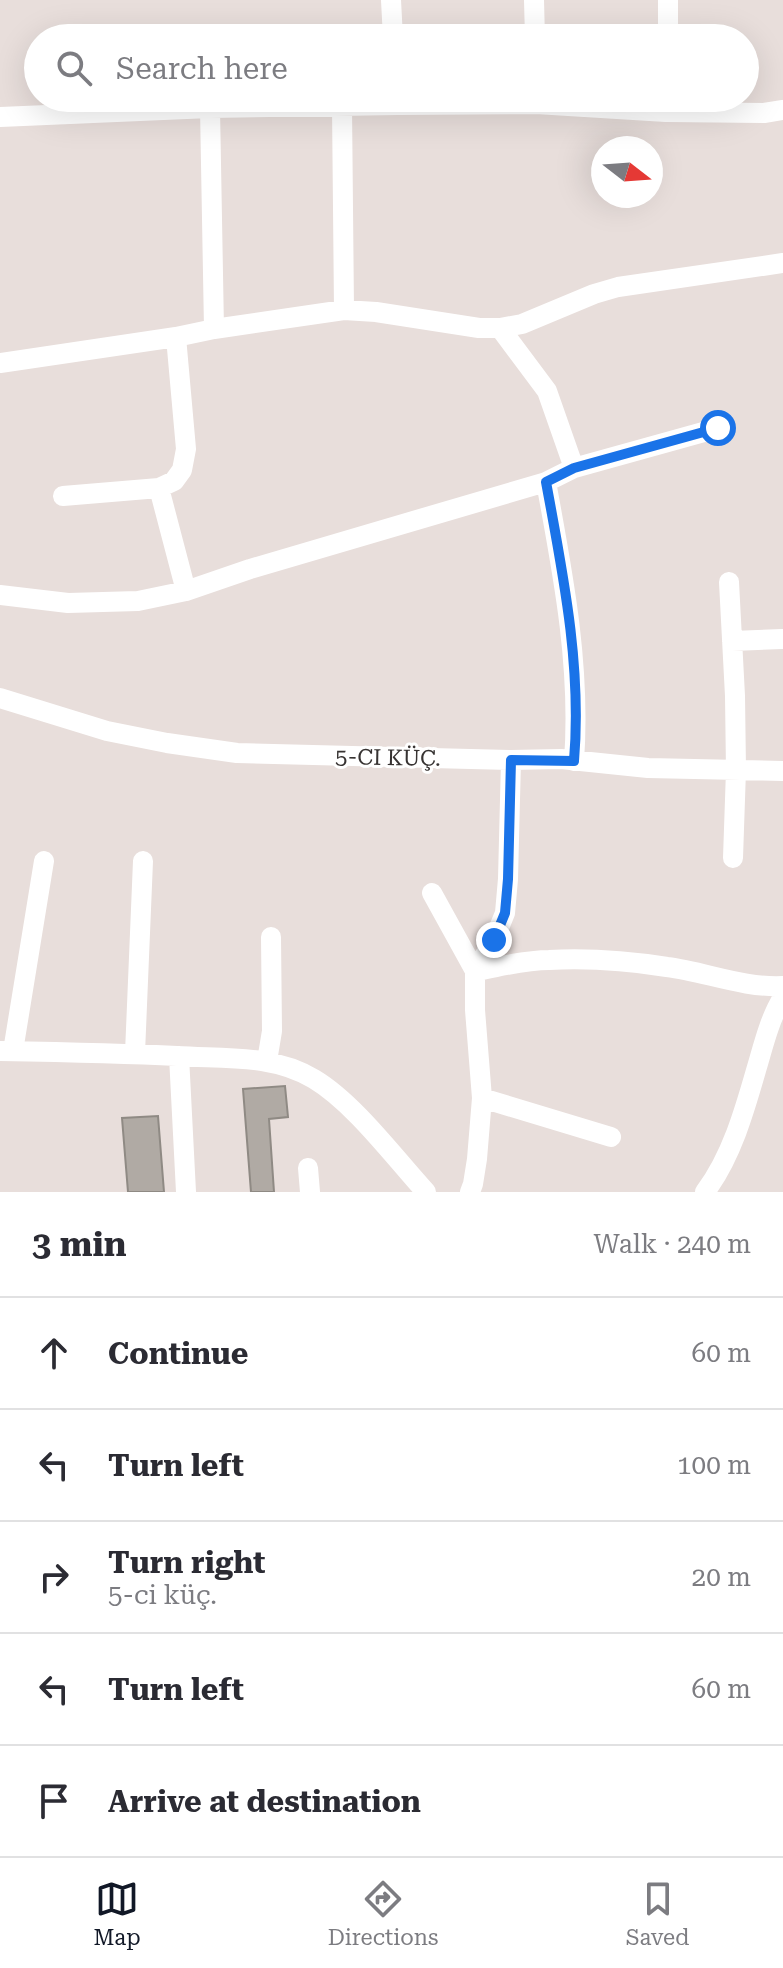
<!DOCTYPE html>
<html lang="en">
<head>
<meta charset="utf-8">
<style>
	:root { --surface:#fff; --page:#f2f2f3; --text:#2b2b33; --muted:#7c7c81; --line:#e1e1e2; --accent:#111827 }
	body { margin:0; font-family:"Roboto Serif",serif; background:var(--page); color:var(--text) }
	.compass { position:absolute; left:591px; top:136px; width:72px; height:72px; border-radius:50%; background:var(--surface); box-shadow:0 8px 32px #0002; rotate:107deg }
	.stop { position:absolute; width:24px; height:24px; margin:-18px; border:6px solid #1a73e8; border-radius:50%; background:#fff }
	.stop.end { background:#1a73e8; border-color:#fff; box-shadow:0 2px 8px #0008 }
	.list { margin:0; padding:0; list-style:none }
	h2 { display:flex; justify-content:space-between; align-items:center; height:104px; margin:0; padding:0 32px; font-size:34px }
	h2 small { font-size:26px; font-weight:400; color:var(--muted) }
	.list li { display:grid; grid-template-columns:52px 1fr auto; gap:24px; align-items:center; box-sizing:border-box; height:112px; padding:0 32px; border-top:2px solid var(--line) }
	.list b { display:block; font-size:30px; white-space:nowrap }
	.list p { margin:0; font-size:26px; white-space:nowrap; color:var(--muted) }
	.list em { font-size:26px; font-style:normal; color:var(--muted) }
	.icon { flex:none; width:44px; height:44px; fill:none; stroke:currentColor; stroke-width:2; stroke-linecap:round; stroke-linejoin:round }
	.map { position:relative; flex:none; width:783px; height:1192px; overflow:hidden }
	.search { position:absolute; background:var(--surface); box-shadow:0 8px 32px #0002; left:24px; right:24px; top:24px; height:88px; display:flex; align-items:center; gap:20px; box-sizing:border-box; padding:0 28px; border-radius:44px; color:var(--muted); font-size:30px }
	.sheet { height:664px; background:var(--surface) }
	nav { display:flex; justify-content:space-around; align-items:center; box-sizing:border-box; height:112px; border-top:2px solid var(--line); background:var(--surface); font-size:22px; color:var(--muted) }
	nav a { display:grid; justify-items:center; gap:4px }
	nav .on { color:var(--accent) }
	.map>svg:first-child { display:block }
</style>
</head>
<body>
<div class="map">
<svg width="783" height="1192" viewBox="0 0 783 1192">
	<rect width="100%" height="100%" fill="#e8dedb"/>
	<!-- building -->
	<path fill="#b0aaa4" stroke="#8f8a84" stroke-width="2" d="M285,1086L288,1117L269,1119L274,1192H251L243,1089Z
		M158,1116L164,1192H128L122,1118Z"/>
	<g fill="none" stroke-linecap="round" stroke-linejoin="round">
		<!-- minor -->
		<path stroke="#fff" stroke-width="20" d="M391,0L393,38
			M534,0L535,38
			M668,38V0
			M342,106L344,310
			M210,108L214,329
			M0,117L210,108L398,105L536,104L666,112L764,113L783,110
			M500,328L547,391L574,468
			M0,363L176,337L214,329L344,310L376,312L479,328H500L522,324L594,294L618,287L783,263
			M546,482C563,574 581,667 574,761
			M159,488L186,591
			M63,496L159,488L174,481L182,470L186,449L176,337
			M729,582L735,696L736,770L733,858
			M0,595L68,603L138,601L186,591L250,569L546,482L574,468L718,428
			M732,641L782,639
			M0,698L107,731L167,743L237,753L511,760L561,759L648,768L783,771
			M432,893L475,971C499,967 524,960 549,960C587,958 629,961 667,967C706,972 743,988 783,986
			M0,1051C59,1052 118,1053 177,1056C224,1059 273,1054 314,1079C354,1103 394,1157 426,1192
			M13,1051L44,861
			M135,1053L143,861
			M179,1056L186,1192
			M267,1061L272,1031L271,937
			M482,1098L611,1137
			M308,1168L310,1192
			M470,1192L473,1184L477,1159L482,1098L475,1010V971L494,940L505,913L508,879L511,760
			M705,1192C732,1156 745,1109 757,1067C764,1043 770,1018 783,997"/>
	</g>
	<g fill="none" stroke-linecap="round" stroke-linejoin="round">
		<!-- route -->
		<path stroke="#1a73e8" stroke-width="10" d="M494,940L505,913L508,879L511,760L574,761C582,667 563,574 546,482L574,468L718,428"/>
	</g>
	<g text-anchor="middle" stroke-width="6" stroke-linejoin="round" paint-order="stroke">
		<!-- street labels -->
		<g font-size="22" fill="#373332" stroke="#fff">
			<text transform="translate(388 757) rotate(1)" y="8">5-CI KÜÇ.</text>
		</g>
	</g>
</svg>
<svg class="compass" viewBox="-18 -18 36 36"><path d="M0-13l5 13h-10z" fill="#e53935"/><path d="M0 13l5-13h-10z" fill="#7c7c81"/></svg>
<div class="stop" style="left:718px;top:428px"></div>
<div class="stop end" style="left:494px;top:940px"></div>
<div class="search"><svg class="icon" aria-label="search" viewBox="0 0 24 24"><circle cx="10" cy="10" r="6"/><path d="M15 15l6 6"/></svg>Search here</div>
</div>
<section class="sheet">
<h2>3 min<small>Walk · 240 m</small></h2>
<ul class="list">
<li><svg class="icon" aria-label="ahead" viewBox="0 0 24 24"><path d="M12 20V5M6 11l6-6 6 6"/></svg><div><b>Continue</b></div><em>60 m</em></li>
<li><svg class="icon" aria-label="left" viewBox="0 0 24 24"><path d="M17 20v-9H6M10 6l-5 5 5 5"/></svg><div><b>Turn left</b></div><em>100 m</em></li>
<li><svg class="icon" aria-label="right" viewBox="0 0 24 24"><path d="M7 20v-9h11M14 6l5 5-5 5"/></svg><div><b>Turn right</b><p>5-ci küç.</p></div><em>20 m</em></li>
<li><svg class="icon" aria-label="left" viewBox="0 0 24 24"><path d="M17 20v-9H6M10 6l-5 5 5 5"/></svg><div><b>Turn left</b></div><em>60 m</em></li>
<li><svg class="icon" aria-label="arrive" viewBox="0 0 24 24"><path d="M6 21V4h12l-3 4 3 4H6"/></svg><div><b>Arrive at destination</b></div></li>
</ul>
</section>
<nav>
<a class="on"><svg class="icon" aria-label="map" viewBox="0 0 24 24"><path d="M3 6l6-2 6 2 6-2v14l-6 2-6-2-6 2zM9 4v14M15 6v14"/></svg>Map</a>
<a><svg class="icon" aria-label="directions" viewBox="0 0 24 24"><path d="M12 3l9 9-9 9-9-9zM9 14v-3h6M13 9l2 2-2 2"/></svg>Directions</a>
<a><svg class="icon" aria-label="saved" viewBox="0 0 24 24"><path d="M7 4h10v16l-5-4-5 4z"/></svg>Saved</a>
</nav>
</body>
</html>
